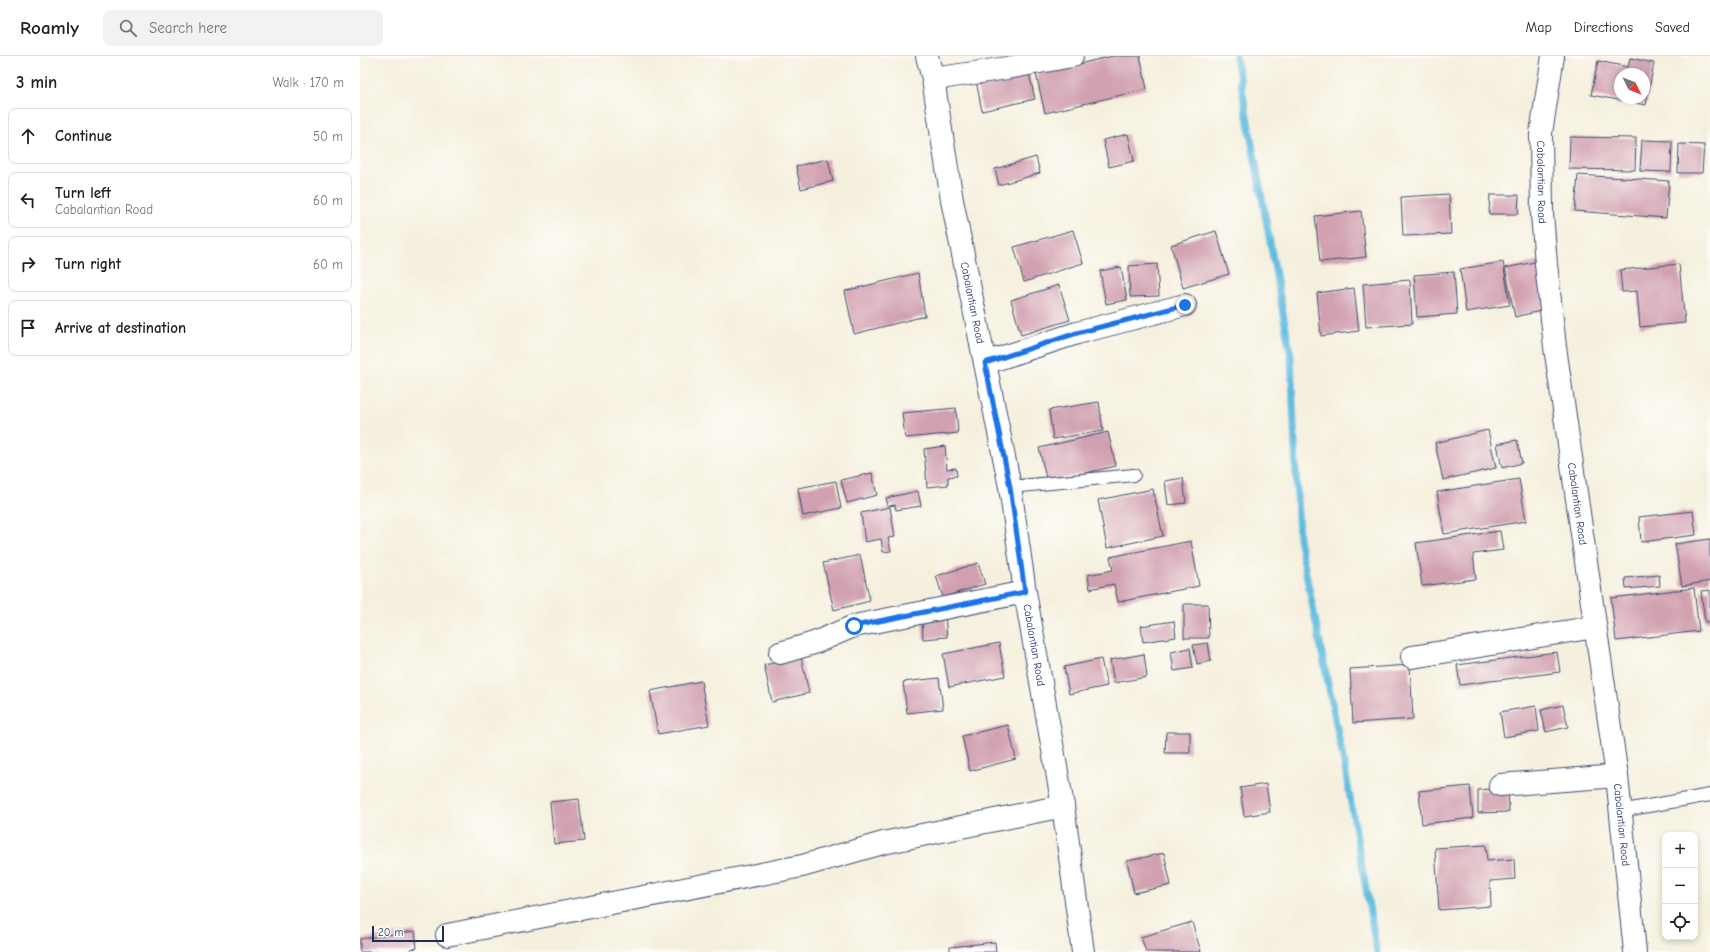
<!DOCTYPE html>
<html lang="en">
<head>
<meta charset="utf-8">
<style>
	:root { --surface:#fff; --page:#f2f2f2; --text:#202124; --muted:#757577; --line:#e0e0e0 }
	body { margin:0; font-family:"Comic Neue",sans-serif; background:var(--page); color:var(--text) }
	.controls { position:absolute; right:12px; bottom:12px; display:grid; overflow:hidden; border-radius:8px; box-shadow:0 2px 6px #0003 }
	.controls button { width:36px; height:36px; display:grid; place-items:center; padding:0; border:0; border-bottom:1px solid var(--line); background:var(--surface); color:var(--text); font:20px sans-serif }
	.compass { position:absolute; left:1254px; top:12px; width:36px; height:36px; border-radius:50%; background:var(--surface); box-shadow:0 2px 6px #0003; rotate:132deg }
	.scale { position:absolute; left:12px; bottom:10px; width:72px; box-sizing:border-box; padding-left:4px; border:2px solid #1b2f5e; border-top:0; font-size:11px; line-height:14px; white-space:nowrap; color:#1b2f5e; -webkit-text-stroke:3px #fdfcf7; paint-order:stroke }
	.stop { position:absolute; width:12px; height:12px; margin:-9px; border:3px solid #1a73e8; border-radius:50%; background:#fff }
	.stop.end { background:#1a73e8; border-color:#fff; box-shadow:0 1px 4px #0008 }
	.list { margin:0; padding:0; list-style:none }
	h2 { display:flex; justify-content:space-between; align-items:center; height:52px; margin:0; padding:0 16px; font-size:17px }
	h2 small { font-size:13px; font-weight:400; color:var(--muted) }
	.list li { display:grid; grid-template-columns:26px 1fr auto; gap:12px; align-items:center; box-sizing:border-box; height:56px; margin:0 8px 8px; padding:0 8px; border:1px solid var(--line); border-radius:8px }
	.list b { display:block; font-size:15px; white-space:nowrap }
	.list p { margin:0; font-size:13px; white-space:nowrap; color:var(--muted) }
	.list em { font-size:13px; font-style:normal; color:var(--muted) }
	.icon { flex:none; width:22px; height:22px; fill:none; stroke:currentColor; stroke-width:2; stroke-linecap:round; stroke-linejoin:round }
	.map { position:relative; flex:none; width:1350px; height:896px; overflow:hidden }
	header { display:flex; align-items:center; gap:24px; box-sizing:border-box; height:56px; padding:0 20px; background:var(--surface); border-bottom:1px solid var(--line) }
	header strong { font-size:19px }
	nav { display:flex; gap:22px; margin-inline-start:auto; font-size:14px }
	.search { width:280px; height:36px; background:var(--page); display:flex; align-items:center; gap:10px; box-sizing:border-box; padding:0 14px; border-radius:8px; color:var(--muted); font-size:15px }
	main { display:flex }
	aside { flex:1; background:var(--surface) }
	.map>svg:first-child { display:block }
</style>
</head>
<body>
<header>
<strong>Roamly</strong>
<div class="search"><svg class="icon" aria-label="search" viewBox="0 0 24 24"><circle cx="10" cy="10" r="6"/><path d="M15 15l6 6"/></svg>Search here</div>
<nav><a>Map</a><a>Directions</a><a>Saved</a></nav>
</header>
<main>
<aside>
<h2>3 min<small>Walk · 170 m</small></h2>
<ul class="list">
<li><svg class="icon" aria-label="ahead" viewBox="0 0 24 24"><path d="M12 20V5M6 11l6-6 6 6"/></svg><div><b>Continue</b></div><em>50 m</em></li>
<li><svg class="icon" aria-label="left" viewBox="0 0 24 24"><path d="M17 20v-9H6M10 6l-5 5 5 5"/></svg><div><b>Turn left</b><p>Cabalantian Road</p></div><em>60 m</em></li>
<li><svg class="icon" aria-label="right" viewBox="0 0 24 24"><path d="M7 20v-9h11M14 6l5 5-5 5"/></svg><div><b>Turn right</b></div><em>60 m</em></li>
<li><svg class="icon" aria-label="arrive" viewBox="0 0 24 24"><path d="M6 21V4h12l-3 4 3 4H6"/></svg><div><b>Arrive at destination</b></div></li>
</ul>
</aside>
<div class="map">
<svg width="1350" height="896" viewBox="0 0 1350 896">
	<rect width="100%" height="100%" fill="#fdfcf7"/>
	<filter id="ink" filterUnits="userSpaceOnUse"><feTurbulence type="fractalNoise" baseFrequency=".025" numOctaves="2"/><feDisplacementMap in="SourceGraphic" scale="8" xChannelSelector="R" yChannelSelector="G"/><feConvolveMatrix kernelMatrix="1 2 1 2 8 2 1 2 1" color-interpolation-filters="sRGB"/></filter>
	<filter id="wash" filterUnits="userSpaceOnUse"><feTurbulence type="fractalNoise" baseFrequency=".012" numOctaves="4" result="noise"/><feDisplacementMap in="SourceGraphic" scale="16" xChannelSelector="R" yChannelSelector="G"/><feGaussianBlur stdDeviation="0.9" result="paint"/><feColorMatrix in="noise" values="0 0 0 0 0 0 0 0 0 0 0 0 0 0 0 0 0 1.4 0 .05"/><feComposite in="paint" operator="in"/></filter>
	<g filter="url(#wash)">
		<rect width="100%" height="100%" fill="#f5f0de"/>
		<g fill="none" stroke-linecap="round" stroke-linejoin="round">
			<!-- stream -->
			<path stroke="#61bcdf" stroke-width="7" d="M876,0L931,301L939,482L984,707L1017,896"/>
		</g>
		<g id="blocks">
			<!-- building -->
			<path fill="#d2a1b1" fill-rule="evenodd" d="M753,0H780L787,33L685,57L676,18Z
				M1270,2L1294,7L1286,49L1231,39L1238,5L1268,11ZM1260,18H1284V42H1260Z
				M668,13L675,43L622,55L616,25Z
				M768,78L774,105L749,111L743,84Z
				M1210,81L1276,82L1275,114L1209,113Z
				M1282,84L1312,85L1311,116L1280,115Z
				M1319,88L1344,89L1342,117H1318Z
				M676,101L680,117L639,129L635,113Z
				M468,103L473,125L441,133L436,110Z
				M1218,119L1309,125L1306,162L1215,155Z
				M1089,138L1091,178L1043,180L1041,141Z
				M1130,139H1159L1158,158H1129Z
				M1001,155L1006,201L960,206L955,160Z
				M713,174L723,207L664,226L654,191Z
				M856,175L869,218L823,232L811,189Z
				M1180,205L1189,253L1155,261L1145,212Z
				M1143,206L1150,249L1106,256L1100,213Z
				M797,208L799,240L770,241L769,210Z
				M1319,208L1325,267L1280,271L1277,235L1262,236L1260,214Z
				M761,211L767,244L746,248L740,215Z
				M1094,216L1097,258L1057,261L1054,219Z
				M558,217L565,260L494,278L485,235Z
				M1050,224L1052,268L1006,271L1003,228Z
				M699,229L710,264L661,279L651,244Z
				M994,232L999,275L961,280L957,237Z
				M739,346L743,375L693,383L689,354Z
				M596,352L598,377L545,382L542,357Z
				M1128,374L1136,412L1083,424L1075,387Z
				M748,376L756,410L687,426L679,392Z
				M1157,384L1162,407L1142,412L1137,388Z
				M585,390L587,413L596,412L597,420L588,421V429L567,431L564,393Z
				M512,417L517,439L487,447L481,424Z
				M823,422L826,447L808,449L805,425Z
				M1159,423L1166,465L1084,478L1077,436Z
				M476,425L481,452L443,460L438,432Z
				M793,433L803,480L747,492L738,444Z
				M558,435L561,450L536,454L535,449L528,450L526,442Z
				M530,451L535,481L528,482L531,495L523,496L521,483L505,486L501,457Z
				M1333,455L1336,479L1281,486L1279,461Z
				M1140,475L1143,494L1113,498L1116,523L1062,530L1056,487Z
				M1350,483V525L1322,530L1315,488Z
				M831,485L839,530L758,546L754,528L730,533L728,519L753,514L750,501Z
				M500,499L510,545L474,554L463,507Z
				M618,507L625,528L583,541L576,520Z
				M1299,519L1300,530L1266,533L1265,522Z
				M1334,532L1339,575L1256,585L1251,542Z
				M1350,534V566H1345L1341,535Z
				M824,548H848L849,582H824Z
				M585,558L587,581L563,583L562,560Z
				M814,565L816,581L783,586L781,570Z
				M639,587L645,620L589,631L583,598Z
				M848,587L851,605L837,608L833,589Z
				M830,592L833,612L814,615L811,596Z
				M1197,596L1200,616L1100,629L1097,609Z
				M784,598L787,621L754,627L750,604Z
				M441,601L449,637L412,646L404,609Z
				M741,603L747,630L709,638L704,611Z
				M1050,609L1053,663L993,667L990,613Z
				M579,622L583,653L547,657L543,626Z
				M341,625L349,669L298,678L290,635Z
				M1203,649L1208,671L1186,676L1181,654Z
				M1176,650L1179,675L1144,681L1140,656Z
				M648,669L656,703L610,715L602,680Z
				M806,676H830V697H805Z
				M906,728L910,756L884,760L880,732Z
				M1110,730L1113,762L1062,768L1059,735Z
				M1148,732L1149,756L1118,757V734Z
				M219,743L224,785L194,788L190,746Z
				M1126,789L1127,805L1154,803L1155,823L1130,825L1131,850L1079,854L1075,792Z
				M804,797L811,829L774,837L767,805Z
				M832,866L841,896H786L781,881Z
				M55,875L57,892L50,893L51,896H0V883Z
				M635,886L636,896H590V891Z"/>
		</g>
	</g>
	<g filter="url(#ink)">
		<use href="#blocks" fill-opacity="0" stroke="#3c4c71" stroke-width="1"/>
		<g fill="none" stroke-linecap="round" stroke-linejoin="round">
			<defs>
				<path id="service" d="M650,431L774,419
					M1260,755L1350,739"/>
				<g id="minor">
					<path id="s1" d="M567,0L573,23L592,144L650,431L665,536L703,750L723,896"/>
					<path d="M573,23L647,12L712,0"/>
					<path d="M625,307L717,277L825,249"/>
					<path d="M420,597L454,587L494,570L665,536"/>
					<path d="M1052,601L1235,571"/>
					<path d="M1140,729L1257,720"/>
					<path d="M87,879L442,810L523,787L703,750"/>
				</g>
				<g id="tertiary">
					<path id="s2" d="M1193,0L1181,77L1182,157L1186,208L1195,291L1257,720L1275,896"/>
				</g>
			</defs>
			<!-- service casing -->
			<use href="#service" stroke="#3c4c71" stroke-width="14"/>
			<!-- minor casing -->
			<use href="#minor" stroke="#3c4c71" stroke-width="24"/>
			<!-- tertiary casing -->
			<use href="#tertiary" stroke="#3c4c71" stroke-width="24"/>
			<!-- service -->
			<use href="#service" stroke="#fff" stroke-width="12"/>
			<!-- minor -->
			<use href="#minor" stroke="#fff" stroke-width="22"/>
			<!-- tertiary -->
			<use href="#tertiary" stroke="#fff" stroke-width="22"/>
		</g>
	</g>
	<g fill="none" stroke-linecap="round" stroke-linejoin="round" filter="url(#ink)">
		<!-- route -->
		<path stroke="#1a73e8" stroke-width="5" d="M494,570L665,536L650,431L625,307L717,277L825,249"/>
	</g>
	<g text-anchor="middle" stroke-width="3.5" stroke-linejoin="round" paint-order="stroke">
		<!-- street labels -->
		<g font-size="11" fill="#1b2f5e" stroke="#fdfcf7">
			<text dy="4" stroke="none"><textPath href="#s2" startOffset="127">Cabalantian Road</textPath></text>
			<text dy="4" stroke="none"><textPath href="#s1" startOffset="251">Cabalantian Road</textPath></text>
			<text dy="4" stroke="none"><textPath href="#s2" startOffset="451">Cabalantian Road</textPath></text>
			<text dy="4" stroke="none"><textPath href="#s1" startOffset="599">Cabalantian Road</textPath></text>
			<text dy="4" stroke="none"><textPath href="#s2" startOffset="775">Cabalantian Road</textPath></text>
		</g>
	</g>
</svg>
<div class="controls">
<button>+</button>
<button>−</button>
<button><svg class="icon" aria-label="locate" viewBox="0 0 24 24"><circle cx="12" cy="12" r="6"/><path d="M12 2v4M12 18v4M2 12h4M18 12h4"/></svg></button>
</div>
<svg class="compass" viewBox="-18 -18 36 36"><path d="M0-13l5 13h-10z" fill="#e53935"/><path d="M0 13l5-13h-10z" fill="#757577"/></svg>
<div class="scale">20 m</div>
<div class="stop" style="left:494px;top:570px"></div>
<div class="stop end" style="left:825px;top:249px"></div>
</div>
</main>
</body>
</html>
